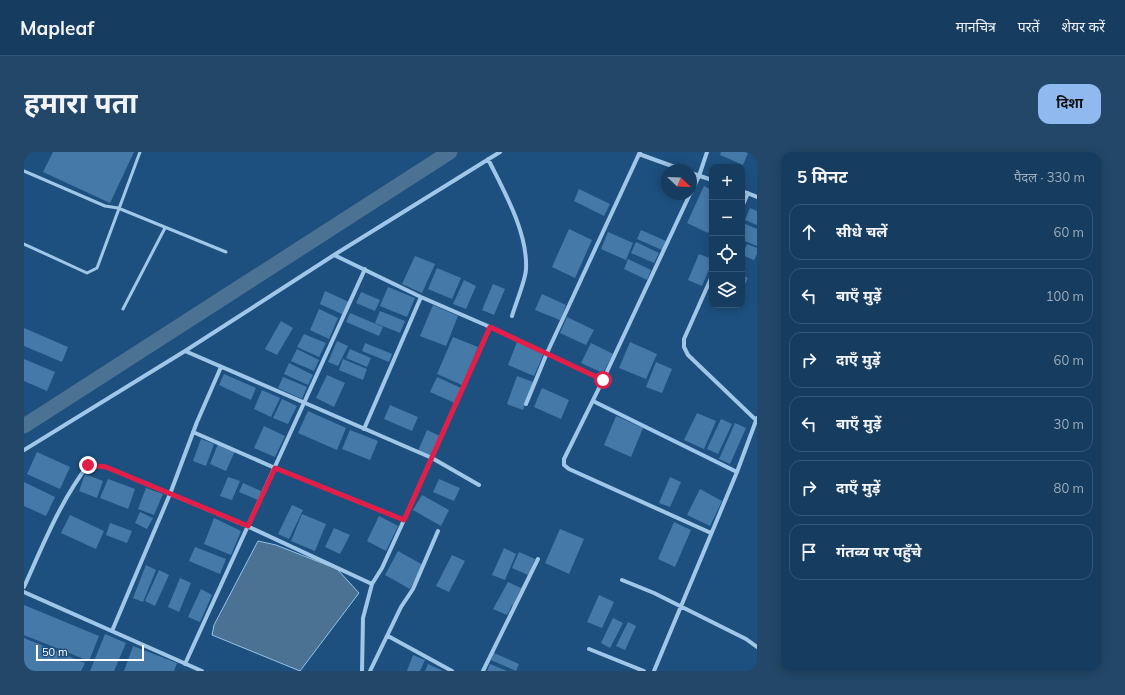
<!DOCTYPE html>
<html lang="hi">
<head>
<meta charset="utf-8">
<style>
	:root { --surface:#163c5f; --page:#234768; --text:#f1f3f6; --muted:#9eadbd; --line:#355674; --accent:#90b9f0 }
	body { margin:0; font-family:Mulish,"Noto Sans Devanagari",sans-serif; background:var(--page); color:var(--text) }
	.controls { position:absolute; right:12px; top:12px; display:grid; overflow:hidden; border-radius:8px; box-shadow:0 2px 10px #0003 }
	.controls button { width:36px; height:36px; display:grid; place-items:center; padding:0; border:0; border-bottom:1px solid var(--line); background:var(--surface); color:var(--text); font:20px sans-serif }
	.compass { position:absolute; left:637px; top:12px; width:36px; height:36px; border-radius:50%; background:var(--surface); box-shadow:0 2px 10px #0003; rotate:113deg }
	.scale { position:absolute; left:12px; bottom:10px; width:108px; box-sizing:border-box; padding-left:4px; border:2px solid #fff; border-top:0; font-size:11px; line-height:14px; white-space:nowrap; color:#fff; -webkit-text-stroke:3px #1d507f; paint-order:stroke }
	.stop { position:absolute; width:12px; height:12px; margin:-9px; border:3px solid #e11d48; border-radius:50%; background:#fff }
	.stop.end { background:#e11d48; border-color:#fff; box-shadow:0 1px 4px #0008 }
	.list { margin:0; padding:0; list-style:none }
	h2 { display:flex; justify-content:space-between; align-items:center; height:52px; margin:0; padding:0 16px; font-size:17px }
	h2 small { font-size:13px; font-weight:400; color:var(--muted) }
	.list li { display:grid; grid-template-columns:26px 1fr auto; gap:12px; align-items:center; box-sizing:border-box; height:56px; margin:0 8px 8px; padding:0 8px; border:1px solid var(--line); border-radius:12px }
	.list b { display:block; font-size:15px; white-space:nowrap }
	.list em { font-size:13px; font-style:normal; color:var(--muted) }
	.icon { flex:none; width:22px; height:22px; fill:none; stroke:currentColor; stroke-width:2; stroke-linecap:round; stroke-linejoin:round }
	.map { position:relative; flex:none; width:733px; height:519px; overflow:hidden; border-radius:12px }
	header { display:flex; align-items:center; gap:24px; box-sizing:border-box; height:56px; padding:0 20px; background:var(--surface); border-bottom:1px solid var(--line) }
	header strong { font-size:19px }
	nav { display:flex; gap:22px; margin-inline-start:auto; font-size:14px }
	.intro { display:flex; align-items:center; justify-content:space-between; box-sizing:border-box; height:96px; padding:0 24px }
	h1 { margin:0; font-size:28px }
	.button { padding:10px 18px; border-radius:12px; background:var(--accent); color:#111; font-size:14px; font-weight:700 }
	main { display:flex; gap:24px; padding:0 24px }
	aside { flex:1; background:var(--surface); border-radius:12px; box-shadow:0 2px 10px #0003 }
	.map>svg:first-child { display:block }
</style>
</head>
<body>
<header>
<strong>Mapleaf</strong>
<nav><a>मानचित्र</a><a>परतें</a><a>शेयर करें</a></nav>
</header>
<div class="intro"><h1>हमारा पता</h1><a class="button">दिशा</a></div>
<main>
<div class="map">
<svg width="733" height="519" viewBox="0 0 733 519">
	<rect width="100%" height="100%" fill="#1d507f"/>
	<!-- water -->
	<path fill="#4b7193" stroke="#93c3ea" d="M234,389L252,393L313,417L335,441L276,519L188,483L190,473Z"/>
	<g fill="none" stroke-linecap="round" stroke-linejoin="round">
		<!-- canal -->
		<path stroke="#4b7193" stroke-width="15" d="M0,274L426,0"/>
	</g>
	<!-- building -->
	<path fill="#457aa8" d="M29,0H110L86,51L19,20Z
		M697,0H721L724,1L719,13L696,3Z
		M680,34L688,38V74L684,81L663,71Z
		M555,37L586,52L580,64L550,49Z
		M726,56L733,59V73L721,68Z
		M719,71L733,77V94L718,88Z
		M545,77L568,88L551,126L528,115Z
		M617,78L642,89L638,98L613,87Z
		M584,80L609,91L602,108L577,97Z
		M612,90L635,101L630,111L607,101Z
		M723,92L733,96V102L730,108L718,103Z
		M675,102L688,107V111L678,134L664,128Z
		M391,104L411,112L398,141L378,132Z
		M604,107L627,118L623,128L600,117Z
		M413,116L437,126L428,147L404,137Z
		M718,123L724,126L718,138Z
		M440,128L452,134L442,157L429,152Z
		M469,132L481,137L470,163L458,158Z
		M364,135L391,146L383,165L356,154Z
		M301,139L325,150L320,163L296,152Z
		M337,140L356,148L351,159L332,151Z
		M518,142L542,153L536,168L511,158Z
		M409,153L434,164L422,194L396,184Z
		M295,157L314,166L305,187L286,178Z
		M356,159L381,169L376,181L351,171Z
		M326,161L359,175L355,184L322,170Z
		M543,165L570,178L562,193L536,181Z
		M257,169L269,176L253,203L241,197Z
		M0,176L44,195L38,210L0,194Z
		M280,182L302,191L295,205L273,195Z
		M429,185L454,195L438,233L413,222Z
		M313,189L324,194L314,214L304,210Z
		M493,190L520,201L510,224L484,213Z
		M606,190L633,202L622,227L595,216Z
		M341,191L368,202L365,210L338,199Z
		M567,191L589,202L579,221L557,211Z
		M273,197L295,208L290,219L267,209Z
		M326,197L347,206L343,215L322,206Z
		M0,207L31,220L23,239L0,229Z
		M319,207L343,217L339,228L315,218Z
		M632,210L648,217L638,241L622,235Z
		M265,211L289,223L284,233L260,222Z
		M200,222L232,236L227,248L195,233Z
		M303,223L321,231L310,255L292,246Z
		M493,224L509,230L499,258L483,252Z
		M259,225L283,235L278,247L254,236Z
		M413,225L437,236L431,251L406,240Z
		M518,236L545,248L537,267L510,255Z
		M238,238L256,246L247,265L230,257Z
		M258,247L273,254L264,272L249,266Z
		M366,253L394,265L388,279L360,267Z
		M284,259L322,276L313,298L274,281Z
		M673,261L692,269L680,297L660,288Z
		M592,264L619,276L607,305L580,293Z
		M697,267L708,272L694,302L683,297Z
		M711,271L722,276L706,312L695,307Z
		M240,274L261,284L251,305L230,296Z
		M326,278L354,289L346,308L318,297Z
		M403,278L416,284L407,305L394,299Z
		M177,287L190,292L182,314L169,309Z
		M194,292L211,299L202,319L186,312Z
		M13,300L46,315L36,337L3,322Z
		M61,322L79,329L73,346L55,339Z
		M204,325L216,329L208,348L196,344Z
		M646,325L657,330L646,355L635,351Z
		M84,327L111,337L104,357L76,346Z
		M415,327L436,336L430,349L409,340Z
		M0,330L31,345L22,364L0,354Z
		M219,331L237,339L234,348L215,340Z
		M122,336L139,342L130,363L114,357Z
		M676,337L698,349L686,374L663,363Z
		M398,343L425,358L417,374L389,358Z
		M268,353L279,358L265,387L254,382Z
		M116,360L129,366L123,377L111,371Z
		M278,362L302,372L291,399L267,389Z
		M46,363L80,379L72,397L37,381Z
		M355,364L374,374L362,399L343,389Z
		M190,366L217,379L207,403L180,392Z
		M650,370L667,378L651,415L634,407Z
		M86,371L108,379L103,391L82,383Z
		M310,376L326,383L316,402L301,395Z
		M536,377L560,387L545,422L521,411Z
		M171,395L202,407L196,422L165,409Z
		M480,396L492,402L481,428L468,423Z
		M374,399L399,413L386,437L361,423Z
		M495,400L511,407L504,423L488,416Z
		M428,403L441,409L425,440L412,434Z
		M122,413L132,418L119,450L109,446Z
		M135,418L145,423L131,454L121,449Z
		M156,426L167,431L155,460L144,455Z
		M484,430L497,436L489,454L488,453L483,463L469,457Z
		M177,437L188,443L176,470L164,465Z
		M575,443L590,450L578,476L563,470Z
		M0,453L75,484L65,509L0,483Z
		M589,466L599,471L586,496L577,491Z
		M604,470L612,474L601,498L592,494Z
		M81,482L102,491L90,519H66Z
		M0,486L61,511L57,519H0Z
		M109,494L153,511L150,519H100Z
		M470,501L495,512L492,519L467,508Z
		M389,503L401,508L396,519H383Z
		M404,512L419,519H401Z
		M466,512L483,519H463Z"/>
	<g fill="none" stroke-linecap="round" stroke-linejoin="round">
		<!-- service -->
		<path stroke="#a0c7e8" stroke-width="3" d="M0,19L81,54L94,56L202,100
			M0,92L63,121L73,116L116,0
			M99,157L141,76"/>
		<!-- minor -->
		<path stroke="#a0c7e8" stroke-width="4" d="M615,2L659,18
			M464,7C480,39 504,81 502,117C502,127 491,153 488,164
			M667,21L688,28
			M718,39L733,45
			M667,41L675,24L683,0
			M666,42L579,228L540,307V313L545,317L687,381
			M718,55L724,41
			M310,103L397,145L466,175L579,228
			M688,124L660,187V195L664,203L732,268
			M161,199L408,306L455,333
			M569,249L713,320
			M502,252L523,201L616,0
			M340,277L397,145
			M169,280L251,316L380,368
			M0,298L161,199L310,103L476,0
			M598,428L630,441L722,487L733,495
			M0,435C19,393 36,350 64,313L82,315L223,374L348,432
			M0,440L178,519
			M88,479L146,342L173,270L197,215
			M364,484L428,519
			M565,497L620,519
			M161,512L341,117
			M338,519L339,466L348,432L358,416L380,368L466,175
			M346,519L377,455L389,437L414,379
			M459,519L514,407
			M630,519L713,320L733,266"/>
	</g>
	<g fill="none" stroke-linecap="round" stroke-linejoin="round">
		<!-- route -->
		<path stroke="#e11d48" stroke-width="5" d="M64,313L82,315L224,374L251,316L380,368L466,175L579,228"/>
	</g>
</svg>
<div class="controls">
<button>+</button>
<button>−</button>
<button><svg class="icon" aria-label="locate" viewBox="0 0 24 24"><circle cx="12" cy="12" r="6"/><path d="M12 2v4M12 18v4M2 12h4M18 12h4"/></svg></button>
<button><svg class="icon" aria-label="layers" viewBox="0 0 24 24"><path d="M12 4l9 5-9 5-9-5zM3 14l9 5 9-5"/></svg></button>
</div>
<svg class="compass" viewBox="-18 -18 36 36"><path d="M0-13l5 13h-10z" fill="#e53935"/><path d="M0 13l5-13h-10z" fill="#9eadbd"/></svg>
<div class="scale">50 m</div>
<div class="stop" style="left:579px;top:228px"></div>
<div class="stop end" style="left:64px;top:313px"></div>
</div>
<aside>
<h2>5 मिनट<small>पैदल · 330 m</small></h2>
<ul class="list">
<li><svg class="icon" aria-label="ahead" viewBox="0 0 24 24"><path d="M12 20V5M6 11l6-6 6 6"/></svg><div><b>सीधे चलें</b></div><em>60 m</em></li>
<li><svg class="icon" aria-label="left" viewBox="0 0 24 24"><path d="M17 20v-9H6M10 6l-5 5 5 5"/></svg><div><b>बाएँ मुड़ें</b></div><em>100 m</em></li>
<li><svg class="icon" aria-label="right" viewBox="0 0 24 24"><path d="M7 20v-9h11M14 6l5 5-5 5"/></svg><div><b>दाएँ मुड़ें</b></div><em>60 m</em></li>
<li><svg class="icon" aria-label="left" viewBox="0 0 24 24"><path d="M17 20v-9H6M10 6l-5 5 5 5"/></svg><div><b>बाएँ मुड़ें</b></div><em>30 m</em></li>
<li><svg class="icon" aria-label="right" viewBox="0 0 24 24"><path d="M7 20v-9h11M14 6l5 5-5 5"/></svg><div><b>दाएँ मुड़ें</b></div><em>80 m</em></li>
<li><svg class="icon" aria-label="arrive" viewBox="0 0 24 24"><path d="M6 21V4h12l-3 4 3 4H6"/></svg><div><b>गंतव्य पर पहुँचे</b></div></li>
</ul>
</aside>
</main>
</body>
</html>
